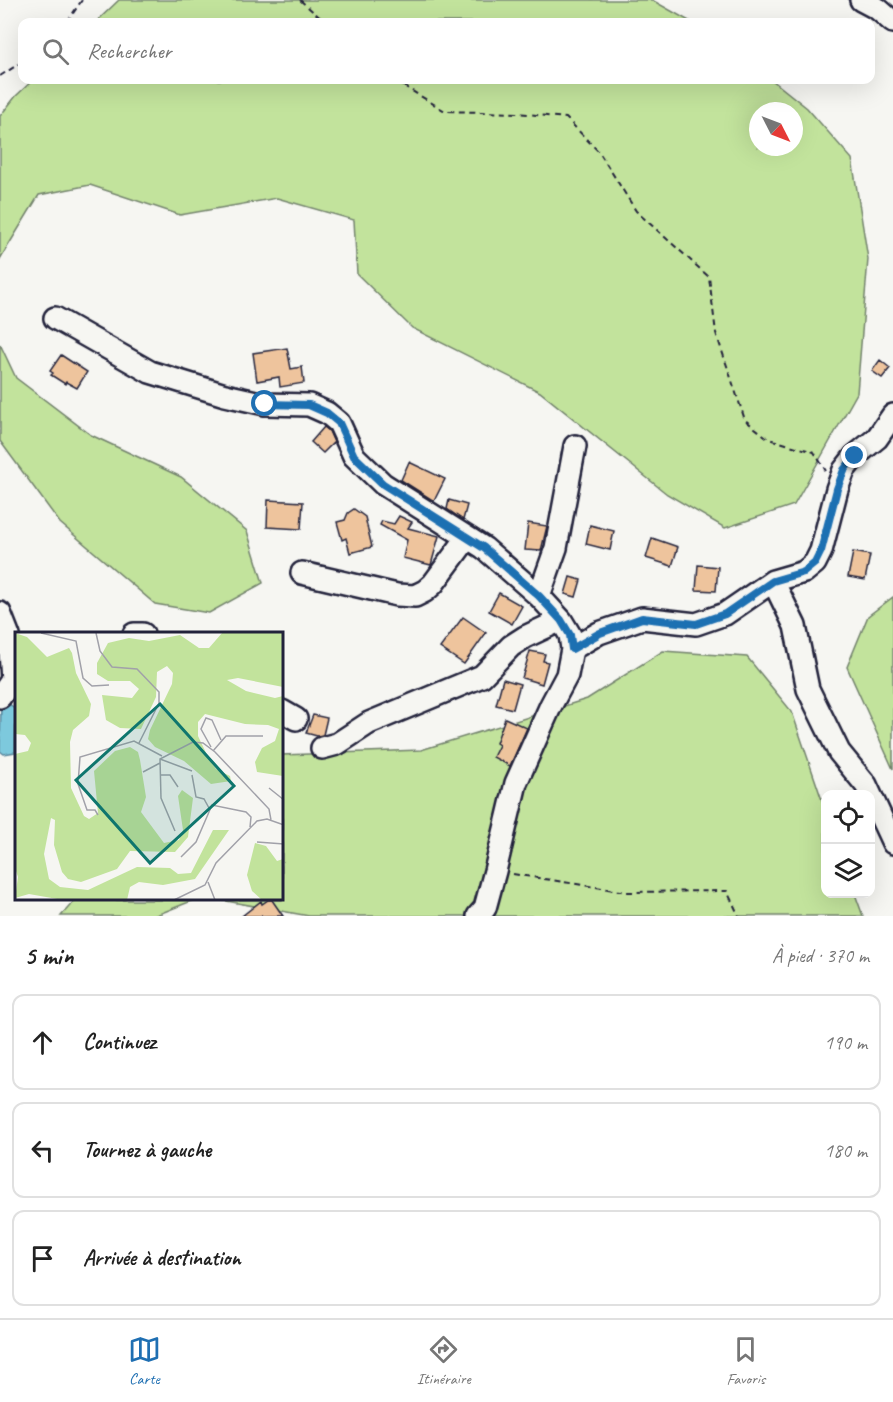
<!DOCTYPE html>
<html lang="fr">
<head>
<meta charset="utf-8">
<style>
	:root { --surface:#fff; --page:#f6f6f6; --text:#222; --muted:#767676; --line:#e0e0e0; --accent:#1f6fb2 }
	body { margin:0; font-family:Caveat,sans-serif; background:var(--page); color:var(--text) }
	.controls { position:absolute; right:18px; bottom:18px; display:grid; overflow:hidden; border-radius:12px; box-shadow:0 6px 24px #0002 }
	.controls button { width:54px; height:54px; display:grid; place-items:center; padding:0; border:0; border-bottom:2px solid var(--line); background:var(--surface); color:var(--text); font:30px sans-serif }
	.compass { position:absolute; left:749px; top:102px; width:54px; height:54px; border-radius:50%; background:var(--surface); box-shadow:0 6px 24px #0002; rotate:132deg }
	.stop { position:absolute; width:18px; height:18px; margin:-14px; border:4px solid #1f6fb2; border-radius:50%; background:#fff }
	.stop.end { background:#1f6fb2; border-color:#fff; box-shadow:0 2px 6px #0008 }
	.list { margin:0; padding:0; list-style:none }
	h2 { display:flex; justify-content:space-between; align-items:center; height:78px; margin:0; padding:0 24px; font-size:26px }
	h2 small { font-size:20px; font-weight:400; color:var(--muted) }
	.list li { display:grid; grid-template-columns:39px 1fr auto; gap:18px; align-items:center; box-sizing:border-box; height:96px; margin:0 12px 12px; padding:0 12px; border:2px solid var(--line); border-radius:12px }
	.list b { display:block; font-size:22px; white-space:nowrap }
	.list em { font-size:20px; font-style:normal; color:var(--muted) }
	.icon { flex:none; width:33px; height:33px; fill:none; stroke:currentColor; stroke-width:2; stroke-linecap:round; stroke-linejoin:round }
	.map { position:relative; flex:none; width:893px; height:916px; overflow:hidden }
	.search { position:absolute; background:var(--surface); box-shadow:0 6px 24px #0002; left:18px; right:18px; top:18px; height:66px; display:flex; align-items:center; gap:15px; box-sizing:border-box; padding:0 21px; border-radius:12px; color:var(--muted); font-size:22px }
	.sheet { height:402px; background:var(--surface) }
	nav { display:flex; justify-content:space-around; align-items:center; box-sizing:border-box; height:84px; border-top:2px solid var(--line); background:var(--surface); font-size:16px; color:var(--muted) }
	nav a { display:grid; justify-items:center; gap:3px }
	nav .on { color:var(--accent) }
	.map>svg:first-child { display:block }
</style>
</head>
<body>
<div class="map">
<svg width="893" height="916" viewBox="0 0 893 916">
	<rect width="100%" height="100%" fill="#f6f6f2"/>
	<filter id="ink" filterUnits="userSpaceOnUse"><feTurbulence type="fractalNoise" baseFrequency=".0167" numOctaves="2"/><feDisplacementMap in="SourceGraphic" scale="12" xChannelSelector="R" yChannelSelector="G"/><feConvolveMatrix kernelMatrix="1 2 1 2 8 2 1 2 1" color-interpolation-filters="sRGB"/></filter>
	<g filter="url(#ink)">
		<!-- green -->
		<path fill="#c2e39c" stroke="#72826c" stroke-width="1.5" fill-rule="evenodd" d="M119,0H652L691,22H96Z
			M33,80H772L807,108L852,159L868,259L857,393L794,505L725,528L667,494L540,392L412,328L357,274L354,220L277,198L180,215L90,185L39,195L0,259V116L16,96ZM758,111H794V147H758Z
			M0,344L16,378L91,435L181,477L247,531L263,583L209,613L155,604L60,523L0,441Z
			M893,597V769L847,667L868,616Z
			M663,651L747,657L792,712L825,809L826,894H855L863,916H309L221,900H282V755L421,750L587,699Z
			M75,900H194L154,916H61Z"/>
		<!-- water -->
		<path fill="#7dc9dd" stroke="#59869c" stroke-width="1.5" d="M1,702L9,704L16,709L15,752L4,754L0,751Z"/>
		<!-- building -->
		<path fill="#eec49d" stroke="#22223b" stroke-width="1.5" d="M287,348L291,369L302,367L304,383L280,387L279,377L257,381L253,353Z
			M61,355L87,372L77,388L66,382L65,384L51,375L53,373L50,371Z
			M880,360L890,368L882,378L872,371Z
			M324,427L329,431L334,442L323,453L311,442Z
			M409,462L445,479L434,501L401,480Z
			M268,500L303,502L301,529L267,527Z
			M449,500L467,505L463,520L447,509Z
			M354,509L365,517L372,547L350,553L346,538L342,540L337,522L345,520L348,513Z
			M399,516L412,522L408,528L439,536L431,565L403,558L407,540L380,525L382,521L394,524Z
			M528,523L547,526L541,551L525,550Z
			M590,525L614,531L610,550L586,544Z
			M652,538L678,547L672,566L646,558Z
			M853,552L870,555L865,580L848,577Z
			M698,565L718,567L716,591L696,590Z
			M570,577L581,580L576,597L565,594Z
			M499,593L522,606L512,624L489,611Z
			M463,617L486,633L464,664L440,648Z
			M530,651L545,654L543,661L548,662L542,684L522,678Z
			M503,679L520,684L513,709L496,705Z
			M313,715L327,718L323,735L317,736L306,733Z
			M505,718L527,728L510,766L493,757L499,745L496,743Z
			M268,900H272L283,916H242L261,901L262,904Z"/>
		<g fill="none" stroke-linecap="round" stroke-linejoin="round">
			<defs>
				<path id="minor" d="M861,0L878,9L893,22
					M55,318L150,372L225,395L265,404L309,405L327,413L339,423L354,456L383,484L484,548L539,596L561,620L570,635L572,649L567,675L551,705L516,783L495,871L485,908L478,916
					M302,573L397,595L415,596L425,591L433,584L467,538
					M773,581L795,626L808,689L839,752L866,785L893,843
					M539,596L556,548L575,446
					M0,613L9,636L12,680L0,697
					M134,634H143
					M572,649L599,633L642,618L696,624L725,614L773,581L804,572L815,563L821,551L837,489L844,470L855,456L877,438L893,415
					M282,711L296,719
					M322,748L337,744L369,723L482,676L511,646L525,637L561,620"/>
			</defs>
			<!-- minor casing -->
			<use href="#minor" stroke="#22223b" stroke-width="26"/>
			<!-- path -->
			<path stroke="#22223b" stroke-width="2" stroke-dasharray="6 4.5" stroke-linecap="butt" d="M300,0L325,22
				M67,22L82,0
				M0,76L22,62
				M394,80L445,111L517,113L566,118L599,152L636,211L709,277L716,333L745,420L769,439L814,452L826,471
				M513,874L627,892L727,891L739,916"/>
			<!-- minor -->
			<use href="#minor" stroke="#f6f6f2" stroke-width="21"/>
		</g>
	</g>
	<g fill="none" stroke-linecap="round" stroke-linejoin="round" filter="url(#ink)">
		<!-- route -->
		<path stroke="#1f6fb2" stroke-width="8" d="M265,404L309,405L327,413L339,423L354,456L383,484L484,548L539,596L561,620L570,635L572,649L600,633L642,618L696,624L725,614L773,581L804,572L815,563L821,551L837,489L844,470L855,456"/>
	</g>
	<!-- overview -->
	<g transform="translate(15 632)">
		<rect width="268" height="268" fill="#f6f6f2"/>
		<path d="M0,1L12,5L32,25L54,16L57,21L61,41L76,72L74,84L58,98L55,110L56,156L69,184L74,187L83,181L79,139L100,119L115,115L123,120L125,128L131,165L126,180L149,211L164,208L168,198L163,164L167,158L178,166L173,205L160,220L115,219L102,237L66,250L53,247L47,240L39,213L40,188L36,186L29,222L34,247L45,255L73,258L122,235L155,236L163,242L176,241L198,198H214L180,247L148,253L124,250L115,255L112,268H48L14,262L0,266L3,245L0,236V122L13,119L16,111L10,103L0,102ZM207,1H268V55L223,46L212,48L231,59L260,66L268,64V144L242,140L240,130L247,116L260,109L264,97L253,93L230,92L190,82L183,90V104L193,125L201,137L215,144L216,149L196,152L169,129L140,115L133,107L135,98L157,52L158,41L152,34L142,40L141,65L126,97L105,96L91,88L87,63L117,66L124,57L115,49H93L82,42V31L93,11L114,6L134,9L165,3L184,16H194ZM240,211L251,214L262,229L268,227V268H247L237,259L232,243Z" fill="#c2e39c"/>
		<path fill="none" stroke="#a1a1a9" stroke-width="1.5" d="M26,1L61,9L68,46L77,54L94,53M81,1L85,19L97,35L122,37L144,60V71L124,111M196,115L186,97L191,86L197,88L206,108M198,119L211,104H248M145,127L177,139M128,140L145,131M146,143H155L163,155M177,143L181,165L189,167L194,176M254,156L269,168M83,183L80,178H72L63,152L65,125L119,109L147,124M160,199L146,166L145,127L178,110L188,111L200,120L254,177L256,188M242,210L269,212M166,225L181,210L197,173L231,180L236,185L235,195M193,250L200,268M159,268L190,253L201,231L242,189L252,187L269,193"/>
		<path fill="#0f766e" fill-opacity="0.15" stroke="#0f766e" stroke-width="3" d="M145,72L219,154L135,231L61,148Z"/>
		<rect width="268" height="268" fill="none" stroke="#22223b" stroke-width="3"/>
	</g>
</svg>
<div class="controls">
<button><svg class="icon" aria-label="locate" viewBox="0 0 24 24"><circle cx="12" cy="12" r="6"/><path d="M12 2v4M12 18v4M2 12h4M18 12h4"/></svg></button>
<button><svg class="icon" aria-label="layers" viewBox="0 0 24 24"><path d="M12 4l9 5-9 5-9-5zM3 14l9 5 9-5"/></svg></button>
</div>
<svg class="compass" viewBox="-18 -18 36 36"><path d="M0-13l5 13h-10z" fill="#e53935"/><path d="M0 13l5-13h-10z" fill="#767676"/></svg>
<div class="stop" style="left:265px;top:404px"></div>
<div class="stop end" style="left:855px;top:456px"></div>
<div class="search"><svg class="icon" aria-label="search" viewBox="0 0 24 24"><circle cx="10" cy="10" r="6"/><path d="M15 15l6 6"/></svg>Rechercher</div>
</div>
<section class="sheet">
<h2>5 min<small>À pied · 370 m</small></h2>
<ul class="list">
<li><svg class="icon" aria-label="ahead" viewBox="0 0 24 24"><path d="M12 20V5M6 11l6-6 6 6"/></svg><div><b>Continuez</b></div><em>190 m</em></li>
<li><svg class="icon" aria-label="left" viewBox="0 0 24 24"><path d="M17 20v-9H6M10 6l-5 5 5 5"/></svg><div><b>Tournez à gauche</b></div><em>180 m</em></li>
<li><svg class="icon" aria-label="arrive" viewBox="0 0 24 24"><path d="M6 21V4h12l-3 4 3 4H6"/></svg><div><b>Arrivée à destination</b></div></li>
</ul>
</section>
<nav>
<a class="on"><svg class="icon" aria-label="map" viewBox="0 0 24 24"><path d="M3 6l6-2 6 2 6-2v14l-6 2-6-2-6 2zM9 4v14M15 6v14"/></svg>Carte</a>
<a><svg class="icon" aria-label="directions" viewBox="0 0 24 24"><path d="M12 3l9 9-9 9-9-9zM9 14v-3h6M13 9l2 2-2 2"/></svg>Itinéraire</a>
<a><svg class="icon" aria-label="saved" viewBox="0 0 24 24"><path d="M7 4h10v16l-5-4-5 4z"/></svg>Favoris</a>
</nav>
</body>
</html>
